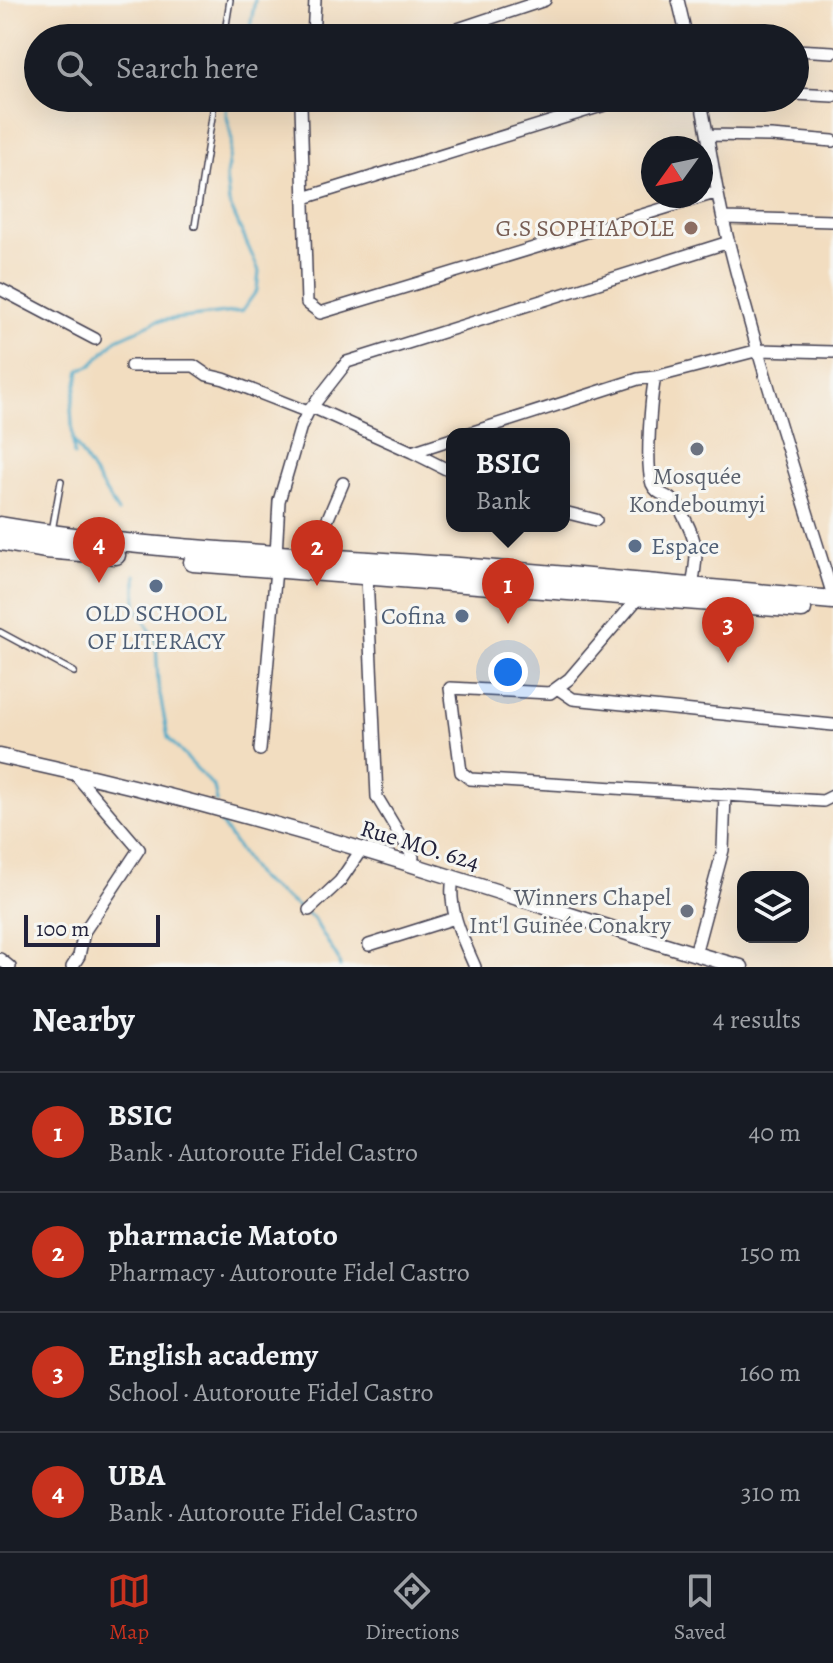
<!DOCTYPE html>
<html lang="en">
<head>
<meta charset="utf-8">
<style>
	:root { --surface:#171b24; --page:#242831; --text:#f1f3f6; --muted:#9ea1a6; --line:#363941; --accent:#c8321e }
	body { margin:0; font-family:Alegreya,serif; background:var(--page); color:var(--text) }
	.controls { position:absolute; right:24px; bottom:24px; display:grid; overflow:hidden; border-radius:16px; box-shadow:0 8px 32px #0002 }
	.controls button { width:72px; height:72px; display:grid; place-items:center; padding:0; border:0; border-bottom:2px solid var(--line); background:var(--surface); color:var(--text); font:40px sans-serif }
	.compass { position:absolute; left:641px; top:136px; width:72px; height:72px; border-radius:50%; background:var(--surface); box-shadow:0 8px 32px #0002; rotate:237deg }
	.scale { position:absolute; left:24px; bottom:20px; width:136px; box-sizing:border-box; padding-left:8px; border:4px solid #22223b; border-top:0; font-size:22px; line-height:28px; white-space:nowrap; color:#22223b; -webkit-text-stroke:6px #f6f6f2; paint-order:stroke }
	.you { position:absolute; left:508px; top:672px; width:28px; height:28px; margin:-20px; border:6px solid #fff; border-radius:50%; background:#1a73e8; box-shadow:0 0 0 12px #1a73e833 }
	.badge { display:grid; place-items:center; width:52px; height:52px; border-radius:50%; background:var(--accent); color:#fff; font-size:26px; font-weight:700 }
	.pin { position:absolute; translate:-50% -66px; filter:drop-shadow(0 2px 4px #0008) }
	.pin::after { content:''; position:absolute; top:42px; width:28px; height:24px; background:inherit; clip-path:polygon(0 0,100% 0,50% 100%) }
	.popup { position:absolute; left:446px; top:428px; width:124px; height:104px; box-sizing:border-box; display:grid; place-content:center; border-radius:16px; background:var(--surface); filter:drop-shadow(0 2px 6px #0005); font-size:26px; white-space:nowrap; color:var(--muted) }
	.popup b { font-size:30px; color:var(--text) }
	.popup::after { content:''; position:absolute; left:50%; top:100%; margin-left:-16px; border:16px solid transparent; border-top-color:var(--surface) }
	.list { margin:0; padding:0; list-style:none }
	h2 { display:flex; justify-content:space-between; align-items:center; height:104px; margin:0; padding:0 32px; font-size:34px }
	h2 small { font-size:26px; font-weight:400; color:var(--muted) }
	.list li { display:grid; grid-template-columns:52px 1fr auto; gap:24px; align-items:center; box-sizing:border-box; height:120px; padding:0 32px; border-top:2px solid var(--line) }
	.list b { display:block; font-size:30px; white-space:nowrap }
	.list p { margin:0; font-size:26px; white-space:nowrap; color:var(--muted) }
	.list em { font-size:26px; font-style:normal; color:var(--muted) }
	.icon { flex:none; width:44px; height:44px; fill:none; stroke:currentColor; stroke-width:2; stroke-linecap:round; stroke-linejoin:round }
	.map { position:relative; flex:none; width:833px; height:967px; overflow:hidden }
	.search { position:absolute; background:var(--surface); box-shadow:0 8px 32px #0002; left:24px; right:24px; top:24px; height:88px; display:flex; align-items:center; gap:20px; box-sizing:border-box; padding:0 28px; border-radius:44px; color:var(--muted); font-size:30px }
	.sheet { height:584px; background:var(--surface) }
	nav { display:flex; justify-content:space-around; align-items:center; box-sizing:border-box; height:112px; border-top:2px solid var(--line); background:var(--surface); font-size:22px; color:var(--muted) }
	nav a { display:grid; justify-items:center; gap:4px }
	nav .on { color:var(--accent) }
	.map>svg:first-child { display:block }
</style>
</head>
<body>
<div class="map">
<svg width="833" height="967" viewBox="0 0 833 967">
	<rect width="100%" height="100%" fill="#f6f6f2"/>
	<filter id="ink" filterUnits="userSpaceOnUse"><feTurbulence type="fractalNoise" baseFrequency=".0125" numOctaves="2"/><feDisplacementMap in="SourceGraphic" scale="16" xChannelSelector="R" yChannelSelector="G"/><feConvolveMatrix kernelMatrix="1 2 1 2 8 2 1 2 1" color-interpolation-filters="sRGB"/></filter>
	<filter id="wash" filterUnits="userSpaceOnUse"><feTurbulence type="fractalNoise" baseFrequency=".006" numOctaves="4" result="noise"/><feDisplacementMap in="SourceGraphic" scale="32" xChannelSelector="R" yChannelSelector="G"/><feGaussianBlur stdDeviation="1.8" result="paint"/><feColorMatrix in="noise" values="0 0 0 0 0 0 0 0 0 0 0 0 0 0 0 0 0 1.4 0 .05"/><feComposite in="paint" operator="in"/></filter>
	<g filter="url(#wash)">
		<rect width="100%" height="100%" fill="#f2ddc0"/>
		<g fill="none" stroke-linecap="round" stroke-linejoin="round">
			<!-- stream -->
			<path stroke="#46a7c6" stroke-width="3" d="M248,38L255,0
				M73,440L118,512
				M74,455L71,409L80,370L92,365L117,339L157,321L242,311L257,290L259,271L229,203L226,177L232,140L226,112L229,98
				M136,575V607L156,640L158,684L168,738L214,787L217,802
				M219,814L220,822L258,878L313,918L338,959L340,967"/>
		</g>
	</g>
	<g filter="url(#ink)">
		<g fill="none" stroke-linecap="round" stroke-linejoin="round">
			<defs>
				<path id="service" d="M224,38L230,0
					M195,226L215,98
					M52,531L61,481
					M0,632L74,672"/>
				<path id="minor" d="M678,0L687,38
					M313,38L315,0
					M431,38L545,0
					M795,50L833,52
					M795,94L833,96
					M304,98L301,105L307,303L320,313L718,192
					M700,98C709,138 714,179 723,219C753,346 795,471 833,596
					M708,135L771,136L833,141
					M304,198L627,98
					M723,218L833,221
					M0,289L95,339
					M131,366H194L207,375L224,379L308,412
					M312,407L412,452L452,439
					M467,434L638,379L655,377
					M412,452L452,472
					M564,512L596,520
					M276,555L279,501L301,426L308,412L347,362L729,242
					M319,559L323,530L343,483
					M367,576L377,797L413,857L411,865
					M692,592C695,556 702,553 685,519C682,514 680,507 676,503C668,494 657,496 652,484C645,465 651,397 655,377L759,350L833,352
					M640,596L569,679L550,693L450,688L461,772L470,779L823,801L833,796
					M557,688L573,699L833,725
					M260,750L276,569
					M453,877C447,909 463,939 475,967
					M309,910L340,881L361,850
					M369,945L455,918
					M695,954L723,850L725,794
					M0,959L10,967
					M72,967L79,956L84,932L139,849L74,773"/>
				<path id="tertiary" d="M0,756C152,789 303,830 451,877C548,907 643,940 741,967"/>
				<path id="trunk" d="M0,526C148,551 297,555 446,566C575,576 704,588 833,600
					M0,541L45,549L116,555
					M193,562L802,609"/>
			</defs>
			<!-- service casing -->
			<use href="#service" stroke="#413e4f" stroke-width="8"/>
			<!-- minor casing -->
			<use href="#minor" stroke="#413e4f" stroke-width="14"/>
			<!-- tertiary casing -->
			<use href="#tertiary" stroke="#413e4f" stroke-width="17"/>
			<!-- trunk casing -->
			<use href="#trunk" stroke="#413e4f" stroke-width="21"/>
			<!-- service -->
			<use href="#service" stroke="#fff" stroke-width="5"/>
			<!-- minor -->
			<use href="#minor" stroke="#fff" stroke-width="11"/>
			<!-- tertiary -->
			<use href="#tertiary" stroke="#fff" stroke-width="14"/>
			<!-- trunk -->
			<use href="#trunk" stroke="#fff" stroke-width="18"/>
		</g>
	</g>
	<!-- markers -->
	<circle fill="#8d6e63" stroke="#f6f6f2" stroke-width="3" cx="691" cy="228" r="8"/>
	<g fill="#6b7280" stroke="#f6f6f2" stroke-width="3">
		<circle cx="697" cy="449" r="8"/>
		<circle cx="687" cy="911" r="8"/>
	</g>
	<g fill="#5c6f8a" stroke="#f6f6f2" stroke-width="3">
		<circle cx="635" cy="546" r="8"/>
		<circle cx="156" cy="586" r="8"/>
		<circle cx="462" cy="616" r="8"/>
	</g>
	<g text-anchor="middle" stroke-width="6" stroke-linejoin="round" paint-order="stroke">
		<!-- education labels -->
		<g font-size="24" fill="#785e54" stroke="#f6f6f2" text-anchor="end">
			<text x="675" y="236">G.S SOPHIAPOLE</text>
		</g>
		<!-- worship labels -->
		<g font-size="24" fill="#5b616d" stroke="#f6f6f2">
			<text x="697" y="484">Mosquée<tspan x="697" dy="28">Kondeboumyi</tspan></text>
			<text x="671" y="905" text-anchor="end">Winners Chapel<tspan x="671" dy="28">Int'l Guinée Conakry</tspan></text>
		</g>
		<!-- service labels -->
		<g font-size="24" fill="#4e5e75" stroke="#f6f6f2" text-anchor="start">
			<text x="651" y="554">Espace</text>
			<text x="156" y="621" text-anchor="middle">OLD SCHOOL<tspan x="156" dy="28">OF LITERACY</tspan></text>
			<text x="446" y="624" text-anchor="end">Cofina</text>
		</g>
		<!-- street labels -->
		<g font-size="24" fill="#22223b" stroke="#f6f6f2">
			<text transform="translate(420 845) rotate(17)" y="8">Rue MO. 624</text>
		</g>
	</g>
</svg>
<div class="controls">
<button><svg class="icon" aria-label="layers" viewBox="0 0 24 24"><path d="M12 4l9 5-9 5-9-5zM3 14l9 5 9-5"/></svg></button>
</div>
<svg class="compass" viewBox="-18 -18 36 36"><path d="M0-13l5 13h-10z" fill="#e53935"/><path d="M0 13l5-13h-10z" fill="#9ea1a6"/></svg>
<div class="scale">100 m</div>
<div class="you"></div>
<div class="pin badge" style="left:508px;top:624px">1</div>
<div class="popup"><b>BSIC</b>Bank</div>
<div class="pin badge" style="left:317px;top:586px">2</div>
<div class="pin badge" style="left:728px;top:663px">3</div>
<div class="pin badge" style="left:99px;top:583px">4</div>
<div class="search"><svg class="icon" aria-label="search" viewBox="0 0 24 24"><circle cx="10" cy="10" r="6"/><path d="M15 15l6 6"/></svg>Search here</div>
</div>
<section class="sheet">
<h2>Nearby<small>4 results</small></h2>
<ul class="list">
<li><span class="badge">1</span><div><b>BSIC</b><p>Bank · Autoroute Fidel Castro</p></div><em>40 m</em></li>
<li><span class="badge">2</span><div><b>pharmacie Matoto</b><p>Pharmacy · Autoroute Fidel Castro</p></div><em>150 m</em></li>
<li><span class="badge">3</span><div><b>English academy</b><p>School · Autoroute Fidel Castro</p></div><em>160 m</em></li>
<li><span class="badge">4</span><div><b>UBA</b><p>Bank · Autoroute Fidel Castro</p></div><em>310 m</em></li>
</ul>
</section>
<nav>
<a class="on"><svg class="icon" aria-label="map" viewBox="0 0 24 24"><path d="M3 6l6-2 6 2 6-2v14l-6 2-6-2-6 2zM9 4v14M15 6v14"/></svg>Map</a>
<a><svg class="icon" aria-label="directions" viewBox="0 0 24 24"><path d="M12 3l9 9-9 9-9-9zM9 14v-3h6M13 9l2 2-2 2"/></svg>Directions</a>
<a><svg class="icon" aria-label="saved" viewBox="0 0 24 24"><path d="M7 4h10v16l-5-4-5 4z"/></svg>Saved</a>
</nav>
</body>
</html>
